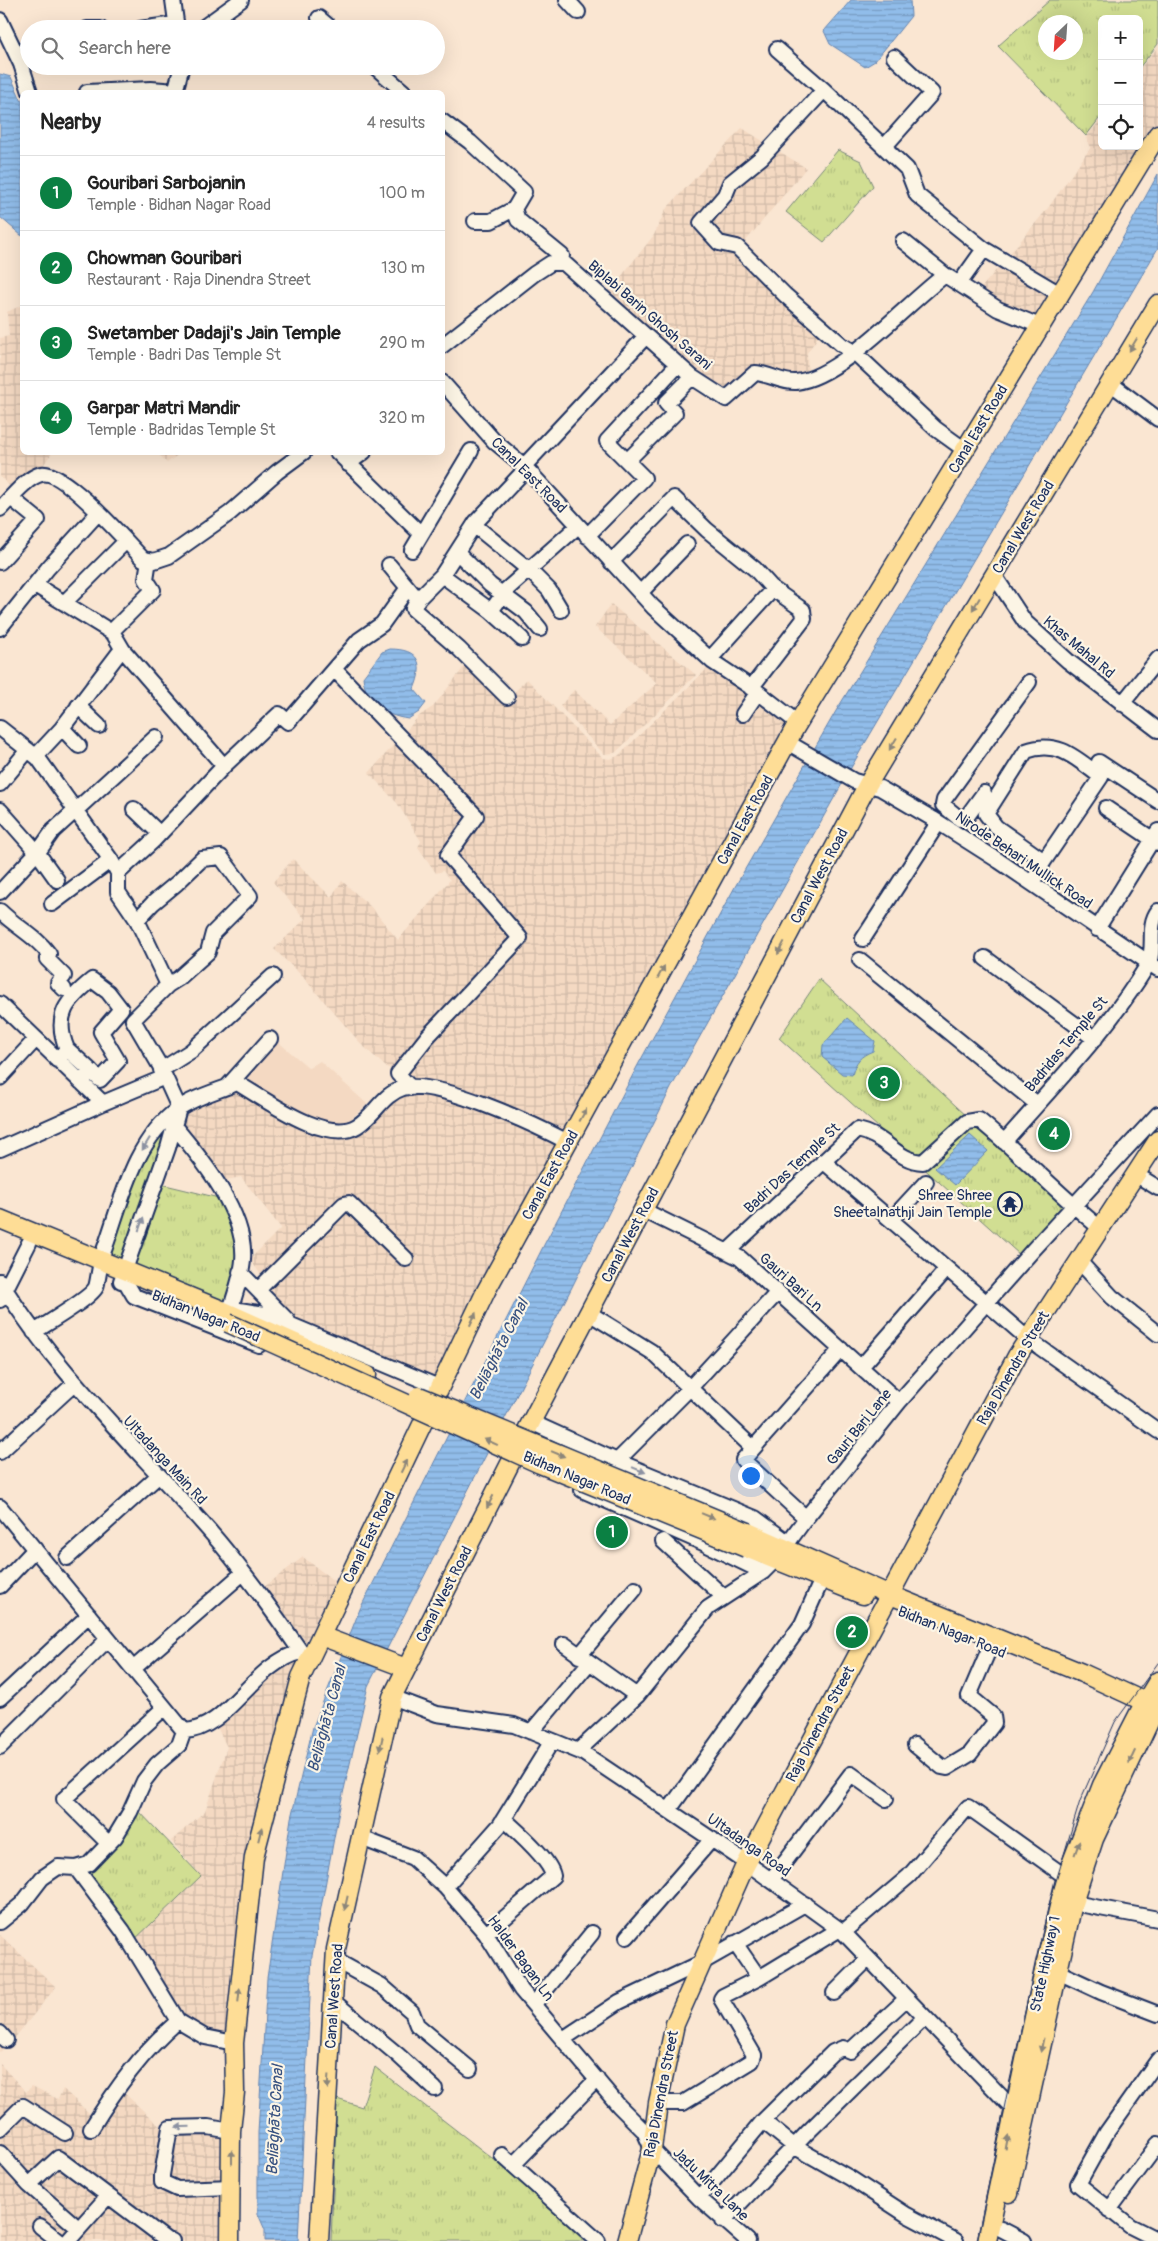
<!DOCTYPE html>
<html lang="en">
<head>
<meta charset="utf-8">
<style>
	:root { --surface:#fff; --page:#f6f6f6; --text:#222; --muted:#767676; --line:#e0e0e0; --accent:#0b8043 }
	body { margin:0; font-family:Pangolin,sans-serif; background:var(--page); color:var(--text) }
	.controls { position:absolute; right:15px; top:15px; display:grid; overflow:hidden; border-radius:8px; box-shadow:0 5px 20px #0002 }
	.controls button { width:45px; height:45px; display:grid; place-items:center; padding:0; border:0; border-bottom:1px solid var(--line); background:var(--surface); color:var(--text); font:25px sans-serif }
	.compass { position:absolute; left:1038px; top:15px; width:45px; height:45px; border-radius:50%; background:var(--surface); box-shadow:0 5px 20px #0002; rotate:205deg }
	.you { position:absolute; left:750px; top:1475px; width:18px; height:18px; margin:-12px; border:4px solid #fff; border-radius:50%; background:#1a73e8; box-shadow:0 0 0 8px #1a73e833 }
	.badge { display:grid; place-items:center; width:32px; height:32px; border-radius:50%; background:var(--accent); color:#fff; font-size:16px; font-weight:700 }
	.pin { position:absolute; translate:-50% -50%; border:2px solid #fff; box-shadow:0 1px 5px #0006 }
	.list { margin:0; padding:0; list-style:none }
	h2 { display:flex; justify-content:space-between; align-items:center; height:65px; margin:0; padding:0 20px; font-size:21px }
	h2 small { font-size:16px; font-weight:400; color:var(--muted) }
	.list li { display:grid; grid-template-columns:32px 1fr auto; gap:15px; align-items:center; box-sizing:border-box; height:75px; padding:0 20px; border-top:1px solid var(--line) }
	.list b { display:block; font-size:19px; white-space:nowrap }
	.list p { margin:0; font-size:16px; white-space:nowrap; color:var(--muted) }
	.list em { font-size:16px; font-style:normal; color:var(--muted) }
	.icon { flex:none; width:28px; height:28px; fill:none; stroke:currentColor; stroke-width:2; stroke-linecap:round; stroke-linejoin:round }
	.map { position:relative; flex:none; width:1158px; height:2241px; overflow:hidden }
	.search { position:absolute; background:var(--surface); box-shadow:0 5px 20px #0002; left:20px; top:20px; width:425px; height:55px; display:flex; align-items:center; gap:12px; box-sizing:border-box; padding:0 18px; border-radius:28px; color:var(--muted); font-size:19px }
	.panel { position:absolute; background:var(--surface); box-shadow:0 5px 20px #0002; left:20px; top:90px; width:425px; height:365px; border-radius:8px }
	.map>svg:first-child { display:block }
</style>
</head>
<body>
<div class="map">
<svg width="1158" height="2241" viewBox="0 0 1158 2241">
	<defs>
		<pattern id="industrial-grid" width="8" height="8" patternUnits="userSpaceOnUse" patternTransform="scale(1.25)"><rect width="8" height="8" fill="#f4d9c2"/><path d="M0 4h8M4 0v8" fill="none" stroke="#d1bba9"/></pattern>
		<pattern id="park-tufts" width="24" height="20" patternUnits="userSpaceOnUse" patternTransform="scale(1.25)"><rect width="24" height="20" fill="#d1de92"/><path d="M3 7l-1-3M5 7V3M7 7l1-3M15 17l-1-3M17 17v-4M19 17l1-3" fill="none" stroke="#b3bf80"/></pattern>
		<pattern id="water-rules" width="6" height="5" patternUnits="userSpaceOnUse" patternTransform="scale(1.25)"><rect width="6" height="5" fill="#91bdea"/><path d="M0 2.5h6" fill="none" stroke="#769ac1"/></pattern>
	</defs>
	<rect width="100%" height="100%" fill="#fae6d2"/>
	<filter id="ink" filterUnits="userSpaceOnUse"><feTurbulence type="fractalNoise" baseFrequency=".02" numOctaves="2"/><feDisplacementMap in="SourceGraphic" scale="10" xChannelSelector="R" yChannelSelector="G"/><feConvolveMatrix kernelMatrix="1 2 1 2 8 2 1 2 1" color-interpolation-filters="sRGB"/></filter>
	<g filter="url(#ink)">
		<!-- built -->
		<path fill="#f4d9c2" d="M276,1040L309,1068L320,1061L367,1104L340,1129L323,1126L237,1083Z"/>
		<!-- industrial -->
		<path fill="url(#industrial-grid)" d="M1158,47V128L1039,324L977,293L1048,208L1091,147L1086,138L1102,118V146H1139V70Z
			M742,128L806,168L736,253L820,334L807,353L808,372L797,378L764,371L725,396L605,297L654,235L666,209Z
			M22,305V452L52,453L39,471L14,490L0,477V338L9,336L7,312Z
			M158,453H180L167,463Z
			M611,604L696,675L615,753L604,754L560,706L574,690L610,725L657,683L595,627Z
			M467,663L506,701L527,679L603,758L610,759L618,756L712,664L794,724L567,1139L412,1085L402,1073L386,1067L362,1045L302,976L274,949L305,919L273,882L293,859L331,897L342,881L371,907L398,940L450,880L443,871L436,873L418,847L421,841L397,803L369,773L419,716L434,706Z
			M237,1089L308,1129L338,1139L360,1133L385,1106L402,1094L417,1092L456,1098L561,1145L438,1380L270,1312L269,1287L250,1259L281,1228L241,1177L222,1181L181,1126L184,1113Z
			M303,1557L342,1587L308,1653L259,1591Z
			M298,1657L302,1663L291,1695L230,2039L205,2034L181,2018L131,1943L201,1876L171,1841L205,1811L227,1747L216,1725L255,1684Z
			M0,1935L56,1987L13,2040L0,2052Z
			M0,2064L26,2092L32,2086L58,2099L63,2089L100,2123L120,2089L165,2131L224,2135L223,2241H0Z"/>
		<!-- park -->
		<path fill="url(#park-tufts)" stroke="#768678" fill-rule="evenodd" d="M1050,0H1158V44L1139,68V19H1102V115L1086,136L998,46ZM1076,22V52H1046V22Z
			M838,150L861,161L873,186L824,242L786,212Z
			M819,979L1066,1208L1020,1255L779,1038Z
			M173,1116L121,1268L103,1262L135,1170Z
			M157,1183L219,1198L234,1227L237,1260L226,1305L127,1270Z
			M136,1808L201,1876L131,1943L82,1870Z
			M375,2067L497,2162L586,2241H331L337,2099L362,2107Z"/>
		<!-- water -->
		<path fill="url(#water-rules)" stroke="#6284b2" d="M851,0H910L911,16L875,61L865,67L830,44L824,31Z
			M0,74L11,77L22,102V236L0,217Z
			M1158,174V248L861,750L671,1088L572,1287L368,1686L339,1811L312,1956L298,2241H265V2230L258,2214V2133L267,1978L291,1818L313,1727L360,1609L545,1243L638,1065L736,885L836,711L1093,292Z
			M390,649C419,649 425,663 414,689L426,703L419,712L408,719C383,715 366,704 363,677L382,652Z
			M847,1018L875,1041L873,1051C860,1056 856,1061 852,1075L842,1074L822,1057L823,1045Z
			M970,1135L988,1151L955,1185L935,1168Z"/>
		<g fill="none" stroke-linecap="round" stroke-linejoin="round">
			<defs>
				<path id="minor" d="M173,0L177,29
					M567,0L578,12
					M319,18L332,29
					M0,20L21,64L30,92
					M87,29H101
					M140,29L175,24
					M201,29L241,0
					M777,49L824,90
					M374,66L404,92
					M87,92L151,89L176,91
					M175,92L182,66
					M442,121L470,142L524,192L514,209L518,220L562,256
					M885,146L932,93L894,57
					M475,221H491L514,209
					M903,241L945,275
					M984,249L1060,294
					M959,284L984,249L917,195L907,169L824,90L762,157L730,183L725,195L701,223L719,243L737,247L785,295L842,345L854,352L936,429L965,450
					M442,346L534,274L551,263H564L692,377L726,399L755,373C770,374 782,383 796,382C842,377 907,303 945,275L998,309L1040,326
					M442,382L494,441L524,466L653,607L713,662L758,692L798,723
					M1110,383L1158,419
					M337,452L421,534
					M627,461L675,413L666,403L692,377
					M348,464L364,452
					M524,466L646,336
					M0,509C11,498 26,478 41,474C62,468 127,542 143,559L154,561L169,556L230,513L277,472L304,452
					M474,525L528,569L549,590L561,610
					M587,536L644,478L607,441L678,364
					M412,550L471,451
					M457,552L490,585L526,612L540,629
					M149,560L146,579L153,590L115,628L113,633L123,650L224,766
					M0,562L38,520L11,498
					M611,562L674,498L707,530L755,569L773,589L803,610L804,619L751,688
					M389,565L414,595
					M442,575L491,611L522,639
					M994,575L1025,622L1068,661L1158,730
					M35,585L113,633
					M640,593L687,544
					M64,603L126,541
					M491,611L506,590L578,526
					M0,628L48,568L98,513
					M710,659L773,589
					M335,670L476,816L448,855L520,938L428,1036L398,1074L411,1088
					M507,697L459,649L413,609L418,599L442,575L476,522L526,469
					M1122,704L1158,659
					M78,706L99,726
					M743,714L758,692
					M0,728L38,758L111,860L118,873V892L137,920L168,985L133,1020L160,1066L179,1108L168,1148L121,1281
					M62,728L79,746
					M787,742L854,781L880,788L933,819L999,861L1158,969
					M36,756L62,728L122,649
					M1099,762L1158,801
					M0,784L28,750
					M984,793L965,819H960L943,805L944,800L1029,682
					M1106,808L1158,843
					M134,809L160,834
					M0,810L37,852L57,880
					M118,873L154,840L224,766L279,714L288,722L359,640L382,624L407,589
					M1032,883L1044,861L1101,777C1077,759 1058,739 1026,751L986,814L996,827L1044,861
					M0,892L41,848L53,831L156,737
					M52,904L111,860
					M0,911C16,927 36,936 49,954L47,959L64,976L58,983L64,989
					M137,920L153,903L177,883L202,859L221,857L250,896L213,933L208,952L179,978L168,985
					M1097,929L1158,831
					M863,939L938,823
					M985,958L1095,1039
					M860,960L1037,1104
					M0,1004L103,1103L165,1077
					M67,1049L91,1071
					M57,1060L67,1049C53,1016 67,1000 92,980L108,992L121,1009L101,1032L118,1061L100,1080L91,1071L81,1082
					M161,1070L191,1051L273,976
					M0,1078L36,1039
					M227,1087L270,1039
					M174,1126C202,1159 247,1214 243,1260C242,1276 235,1293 231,1308
					M1004,1142C1054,1085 1108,1030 1147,966C1157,950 1146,926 1158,911
					M0,1149L103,1103
					M823,1161L1028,1339L1158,1431
					M1135,1174L1158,1188
					M643,1210L740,1258L899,1402
					M891,1220L926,1182
					M727,1252L857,1130C886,1135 896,1161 923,1162L967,1122L979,1120C1021,1154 1058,1194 1100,1228
					M1079,1261L1112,1297L1158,1334
					M240,1272L288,1321
					M0,1281C60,1379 145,1455 219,1542C248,1577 275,1614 301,1652L310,1659
					M127,1284L134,1296L259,1345
					M258,1290L344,1204L349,1203L406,1259
					M0,1300L29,1243
					M227,1308L265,1314L441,1388
					M589,1313L652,1352L753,1448
					M34,1332C46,1324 91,1298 96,1287C98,1282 100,1262 103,1253C121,1204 133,1141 178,1109C194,1097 218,1091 237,1083C265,1099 326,1145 357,1126C374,1116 383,1094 403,1088C438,1079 535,1125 568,1142
					M861,1367L946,1270
					M531,1422L617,1461L755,1518L789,1543
					M0,1452L75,1383
					M617,1461L690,1388L778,1292
					M582,1490L701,1542L763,1572
					M0,1507L184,1731
					M806,1518L743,1460L841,1349
					M663,1541L724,1597
					M67,1558L158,1476
					M0,1586L35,1549
					M564,1644L637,1696
					M579,1656L635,1589
					M133,1669L243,1573
					M392,1697L437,1714L514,1725L583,1753L747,1863L843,1932L1020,2116
					M0,1698L89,1615
					M531,1732L589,1663
					M915,1745L942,1767L947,1768L970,1754L994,1723L993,1716L969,1696L990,1647
					M0,1747L108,1639
					M578,1751L637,1696L708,1608L763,1572L776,1559L806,1518L899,1402L1033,1250L1158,1114
					M669,1810L802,1624L822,1579
					M361,1838L413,1858L445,1887L486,1934L521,1990L619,2106L644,2131L652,2149L699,2198L748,2241
					M108,1843L64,1799L164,1708
					M76,1868L123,1931L178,2021L205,2037L234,2043
					M771,1880L851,1774L886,1799
					M445,1887L500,1825L552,1741
					M1063,1901L1158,1919
					M0,1922L22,1904L42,1878L58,1867L76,1868L89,1864L115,1837L130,1812L144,1781L157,1764L179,1745L184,1731C228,1730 253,1663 301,1652
					M843,1932L909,1876L968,1807L1066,1877
					M486,1934L553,1876C550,1859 517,1831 504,1819
					M627,1937L712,1839
					M735,1943L759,1978L840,1929
					M335,1960L382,1986L412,2012L417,2025L470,2069
					M1058,1972L1101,1992L1158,2014
					M834,1993L868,1959
					M333,2001L398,2055L435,2089
					M534,2004L592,1933
					M0,2033L6,2040
					M563,2039L619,2002L703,1962L805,1904
					M1158,2060L1107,2132L1078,2184L1130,2226L1158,2240
					M658,2103H683L752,2061L754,2055L721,1999L723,1996L759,1978
					M763,2121L795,2147L850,2178L907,2215L956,2241
					M0,2129L23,2106L65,2133
					M91,2129C116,2088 142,2052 178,2021
					M231,2131L208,2127L170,2128L162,2175V2182L177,2189L232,2187
					M0,2153L29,2185L78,2228
					M502,2155L598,2241
					M513,2165L597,2079
					M29,2185L58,2158L168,2241H172
					M699,2198L763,2121L833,2052L843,2048L850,2051L906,1999
					M1109,2210L1158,2144
					M723,2221L807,2133L924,2018
					M40,2226L59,2241
					M1001,2229L1024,2241
					M68,2241L108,2196"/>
				<path id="major" d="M0,1219L217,1308L367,1375
					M748,1532L888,1594L1082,1673L1156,1707
					M746,1548L863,1595
					M321,1636L406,1668
					M1009,2193L1073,1903L1094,1839L1158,1703
					M230,2241L231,2131L235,2092L234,2043L254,1857L301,1677L486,1291L796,726L1158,134
					M319,2241L336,1949L392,1697L531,1422L868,784L1158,304
					M627,2241L652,2149L658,2103L675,2024L744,1868L1017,1356L1158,1140
					M987,2241L1045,1965L1066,1877L1102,1785L1141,1709L1158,1681"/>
			</defs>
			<!-- minor casing -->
			<use href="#minor" stroke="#1b2f5e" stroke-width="18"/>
			<!-- major casing -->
			<use href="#major" stroke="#1b2f5e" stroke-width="21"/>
			<!-- minor -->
			<use href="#minor" stroke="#fcf5e5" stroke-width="14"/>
			<!-- major -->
			<use href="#major" stroke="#fedd96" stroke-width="18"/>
			<!-- tram -->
			<path stroke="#1b2f5e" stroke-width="1" d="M977,2241L1008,2089L1048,1908L1080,1801L1115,1722L1158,1663"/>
			<defs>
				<path id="major-bridge" d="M228,1323L540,1464L746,1548
					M419,1396L748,1532"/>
			</defs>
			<!-- major-bridge casing -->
			<use href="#major-bridge" stroke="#1b2f5e" stroke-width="21" stroke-linecap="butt"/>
			<!-- major-bridge -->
			<use href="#major-bridge" stroke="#fedd96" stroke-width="18"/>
		</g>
		<!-- one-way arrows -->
		<defs><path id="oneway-solid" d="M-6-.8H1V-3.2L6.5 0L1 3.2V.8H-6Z" transform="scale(1.25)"/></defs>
		<g fill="#8c867a">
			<use href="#oneway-solid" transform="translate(1133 345) rotate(121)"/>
			<use href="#oneway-solid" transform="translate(976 604) rotate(121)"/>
			<use href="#oneway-solid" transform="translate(893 744) rotate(121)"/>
			<use href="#oneway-solid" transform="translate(781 948) rotate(118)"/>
			<use href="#oneway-solid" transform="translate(661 972) rotate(-61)"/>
			<use href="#oneway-solid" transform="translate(583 1115) rotate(-61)"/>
			<use href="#oneway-solid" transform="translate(473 1319) rotate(-65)"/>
			<use href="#oneway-solid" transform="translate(491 1442) rotate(-156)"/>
			<use href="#oneway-solid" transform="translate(558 1454) rotate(22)"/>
			<use href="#oneway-solid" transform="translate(404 1466) rotate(-64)"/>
			<use href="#oneway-solid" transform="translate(490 1502) rotate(117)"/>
			<use href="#oneway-solid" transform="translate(708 1516) rotate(22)"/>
			<use href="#oneway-solid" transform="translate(381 1744) rotate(103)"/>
			<use href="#oneway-solid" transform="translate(1132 1757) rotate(115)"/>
			<use href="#oneway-solid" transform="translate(260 1834) rotate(-76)"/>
			<use href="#oneway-solid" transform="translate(1077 1848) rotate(-70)"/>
			<use href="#oneway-solid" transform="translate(346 1903) rotate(103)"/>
			<use href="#oneway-solid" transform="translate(239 1995) rotate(-84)"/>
			<use href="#oneway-solid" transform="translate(1042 2045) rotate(102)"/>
			<use href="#oneway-solid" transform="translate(328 2082) rotate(93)"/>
			<use href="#oneway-solid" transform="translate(1007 2142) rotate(-79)"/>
			<use href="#oneway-solid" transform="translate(232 2157) rotate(-90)"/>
		</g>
		<g fill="#8c92a2">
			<use href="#oneway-solid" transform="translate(146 1144) rotate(122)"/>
			<use href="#oneway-solid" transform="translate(141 1224) rotate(-71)"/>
			<use href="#oneway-solid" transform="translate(639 1470) rotate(22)"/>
			<use href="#oneway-solid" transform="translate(183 2127) rotate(179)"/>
		</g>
	</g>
	<!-- icons -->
	<defs>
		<symbol id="temple-ring" viewBox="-11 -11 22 22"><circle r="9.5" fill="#fcf5e5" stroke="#1b2f5e" stroke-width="1.5"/><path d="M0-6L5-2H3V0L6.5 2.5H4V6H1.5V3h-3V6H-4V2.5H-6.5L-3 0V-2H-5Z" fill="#1b2f5e"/></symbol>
	</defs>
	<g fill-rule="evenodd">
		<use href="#temple-ring" x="996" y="1190" width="28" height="28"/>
	</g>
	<g text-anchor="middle" stroke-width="4.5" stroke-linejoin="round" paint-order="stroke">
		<!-- street labels -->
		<g font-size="15" fill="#1b2f5e" stroke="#fcf5e5">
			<text transform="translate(650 315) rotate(41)" y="5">Biplabi Barin Ghosh Sarani</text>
			<text transform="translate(978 429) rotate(-59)" y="5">Canal East Road</text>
			<text transform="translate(529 475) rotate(45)" y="5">Canal East Road</text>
			<text transform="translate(1023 527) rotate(-59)" y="5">Canal West Road</text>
			<text transform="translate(1079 647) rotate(40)" y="5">Khas Mahal Rd</text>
			<text transform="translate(745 820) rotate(-61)" y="5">Canal East Road</text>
			<text transform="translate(1024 860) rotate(34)" y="5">Nirode Behari Mullick Road</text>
			<text transform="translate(819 876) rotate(-62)" y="5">Canal West Road</text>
			<text transform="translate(1066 1044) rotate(-50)" y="5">Badridas Temple St</text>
			<text transform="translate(792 1168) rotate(-43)" y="5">Badri Das Temple St</text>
			<text transform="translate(550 1175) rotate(-61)" y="5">Canal East Road</text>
			<text transform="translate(630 1235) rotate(-62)" y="5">Canal West Road</text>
			<text transform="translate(791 1282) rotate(42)" y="5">Gauri Bari Ln</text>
			<text transform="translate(206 1316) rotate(22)" y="5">Bidhan Nagar Road</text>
			<text transform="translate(1013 1368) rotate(-60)" y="5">Raja Dinendra Street</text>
			<text transform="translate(859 1427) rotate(-51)" y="5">Gauri Bari Lane</text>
			<text transform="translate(165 1460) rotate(47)" y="5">Ultadanga Main Rd</text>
			<text transform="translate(577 1478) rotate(23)" y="5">Bidhan Nagar Road</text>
			<text transform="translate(369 1537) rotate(-64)" y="5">Canal East Road</text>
			<text transform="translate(444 1594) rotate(-63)" y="5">Canal West Road</text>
			<text transform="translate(952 1632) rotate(22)" y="5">Bidhan Nagar Road</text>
			<text transform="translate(820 1724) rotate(-62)" y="5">Raja Dinendra Street</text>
			<text transform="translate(749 1845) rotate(35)" y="5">Ultadanga Road</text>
			<text transform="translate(521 1958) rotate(54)" y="5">Halder Bagan Ln</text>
			<text transform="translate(1045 1964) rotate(-78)" y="5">State Highway 1</text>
			<text transform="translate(334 1996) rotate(-86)" y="5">Canal West Road</text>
			<text transform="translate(661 2094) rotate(-79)" y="5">Raja Dinendra Street</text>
			<text transform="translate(711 2184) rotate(44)" y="5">Jadu Mitra Lane</text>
		</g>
		<!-- poi labels -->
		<g font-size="15" fill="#1b2f5e" stroke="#fcf5e5" text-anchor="end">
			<text x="992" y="1200">Shree Shree<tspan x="992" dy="17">Sheetalnathji Jain Temple</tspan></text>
		</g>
		<!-- water labels -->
		<g font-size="16" font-style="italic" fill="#385281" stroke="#fcf5e5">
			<text transform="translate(498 1349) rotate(-63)" y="6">Beliāghāta Canal</text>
			<text transform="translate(326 1718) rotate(-75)" y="6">Beliāghāta Canal</text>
			<text transform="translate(274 2120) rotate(-87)" y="6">Beliāghāta Canal</text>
		</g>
	</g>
</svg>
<div class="controls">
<button>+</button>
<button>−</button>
<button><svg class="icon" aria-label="locate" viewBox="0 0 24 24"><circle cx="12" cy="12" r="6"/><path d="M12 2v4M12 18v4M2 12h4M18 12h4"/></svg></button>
</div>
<svg class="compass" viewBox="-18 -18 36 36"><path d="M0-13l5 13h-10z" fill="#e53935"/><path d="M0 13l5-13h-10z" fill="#767676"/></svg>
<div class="you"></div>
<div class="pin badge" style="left:612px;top:1532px">1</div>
<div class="pin badge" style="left:852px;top:1632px">2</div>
<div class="pin badge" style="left:884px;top:1083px">3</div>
<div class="pin badge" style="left:1054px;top:1134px">4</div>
<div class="search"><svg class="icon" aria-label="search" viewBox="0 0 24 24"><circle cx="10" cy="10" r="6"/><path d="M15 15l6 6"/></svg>Search here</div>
<section class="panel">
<h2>Nearby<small>4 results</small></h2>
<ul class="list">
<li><span class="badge">1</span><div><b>Gouribari Sarbojanin</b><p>Temple · Bidhan Nagar Road</p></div><em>100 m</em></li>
<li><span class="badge">2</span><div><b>Chowman Gouribari</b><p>Restaurant · Raja Dinendra Street</p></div><em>130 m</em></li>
<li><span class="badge">3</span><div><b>Swetamber Dadaji's Jain Temple</b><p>Temple · Badri Das Temple St</p></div><em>290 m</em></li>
<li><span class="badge">4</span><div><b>Garpar Matri Mandir</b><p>Temple · Badridas Temple St</p></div><em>320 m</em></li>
</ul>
</section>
</div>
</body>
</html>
